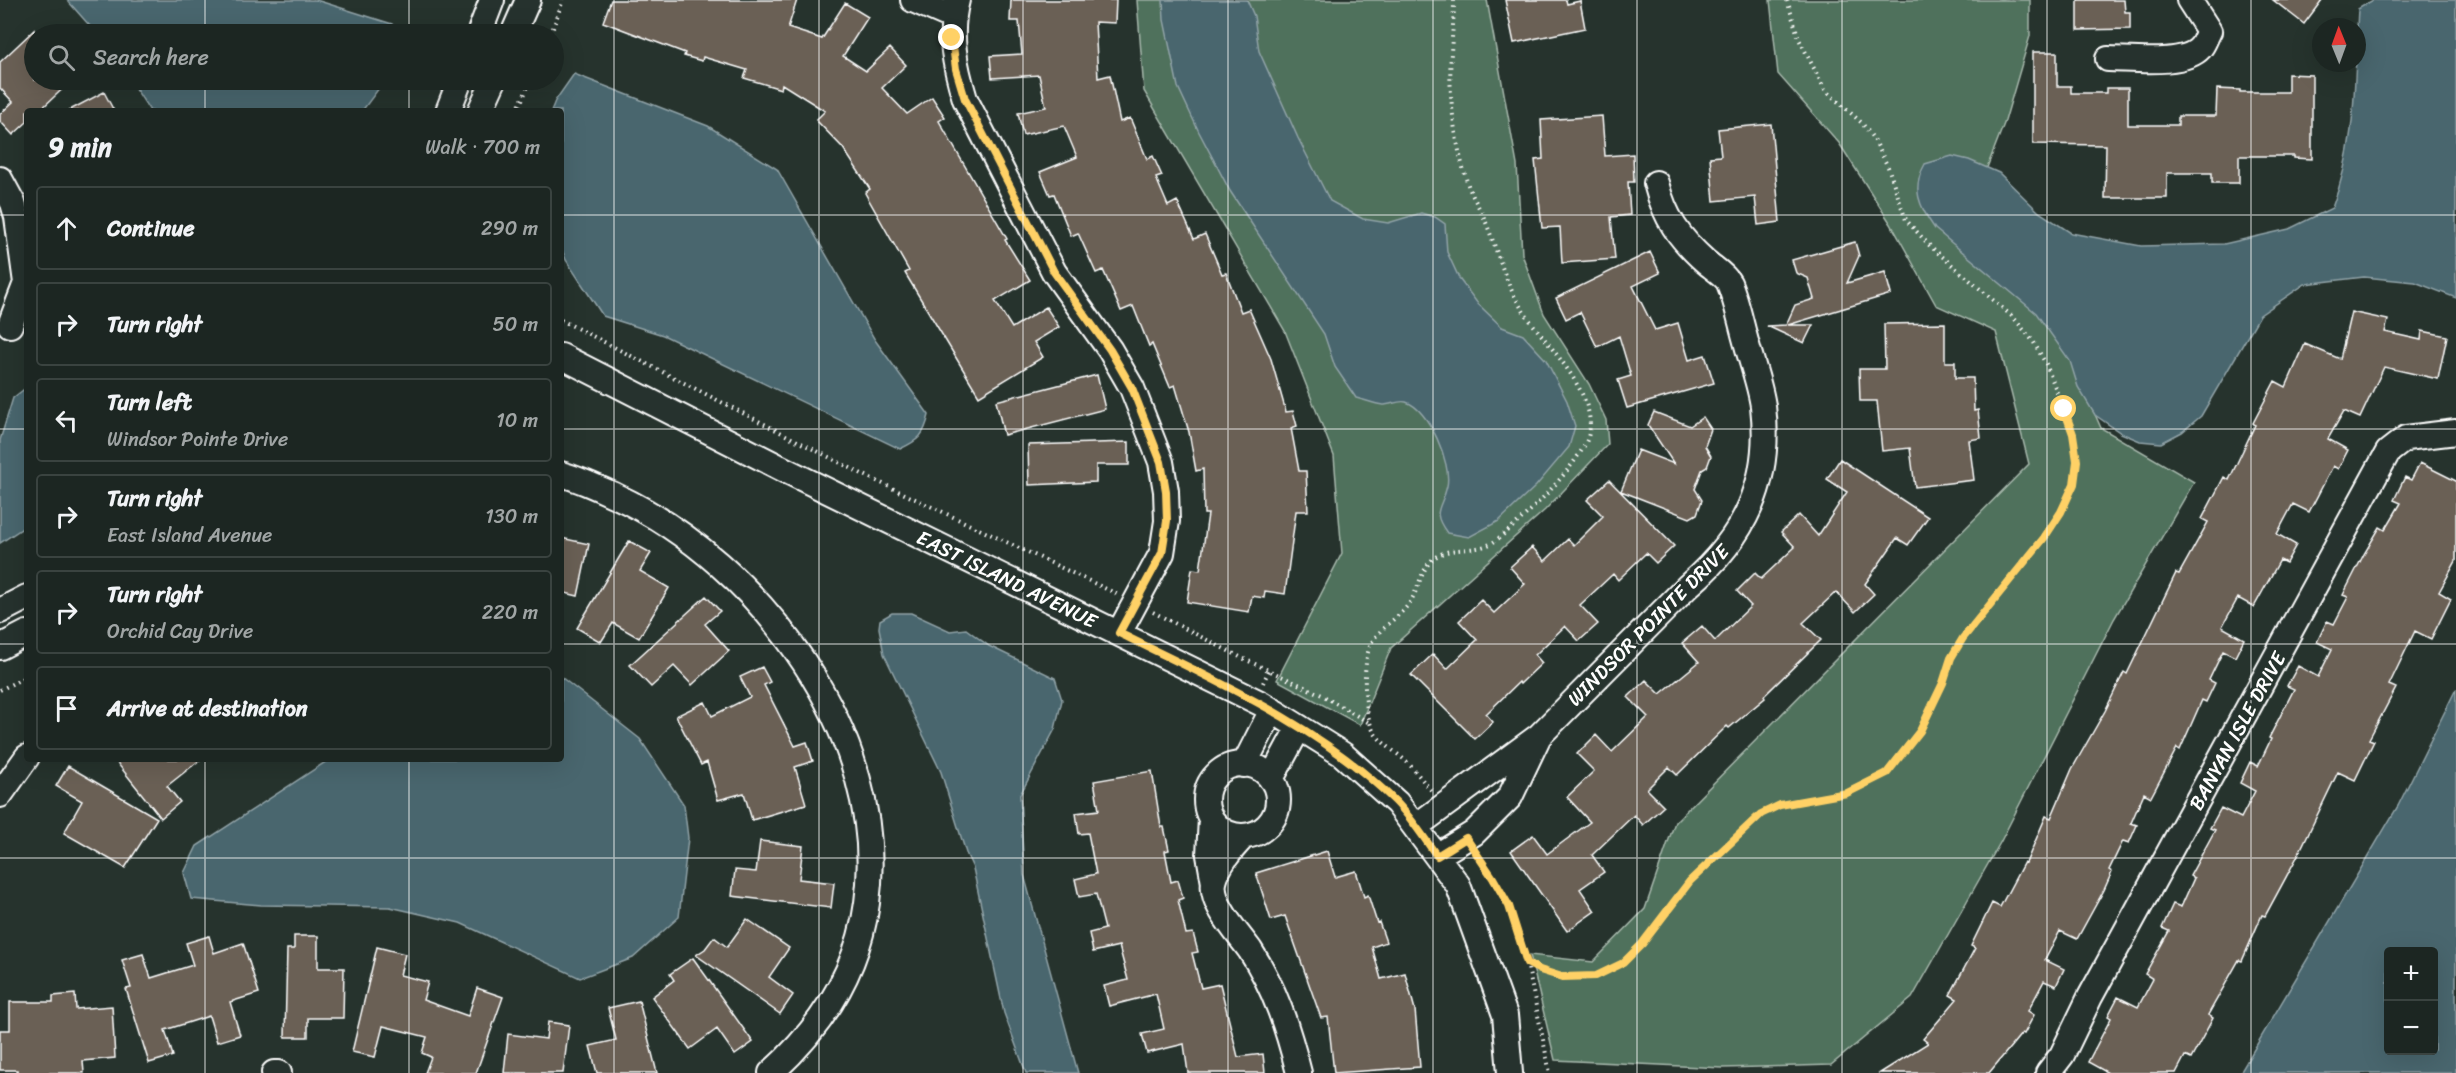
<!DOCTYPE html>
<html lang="en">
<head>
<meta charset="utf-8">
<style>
	:root { --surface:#1c2622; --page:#29322f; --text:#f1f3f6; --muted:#a0a5a5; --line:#3a4340 }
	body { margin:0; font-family:Sriracha,sans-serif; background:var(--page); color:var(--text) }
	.controls { position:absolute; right:18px; bottom:18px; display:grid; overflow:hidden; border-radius:6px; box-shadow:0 6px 24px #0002 }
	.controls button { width:54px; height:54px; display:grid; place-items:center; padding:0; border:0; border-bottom:2px solid var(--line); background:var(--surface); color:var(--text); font:30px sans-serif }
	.compass { position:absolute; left:2312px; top:18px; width:54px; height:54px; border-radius:50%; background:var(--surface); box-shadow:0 6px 24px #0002; rotate:359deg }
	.stop { position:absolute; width:18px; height:18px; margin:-14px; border:4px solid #ffd166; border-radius:50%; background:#fff }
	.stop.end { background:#ffd166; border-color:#fff; box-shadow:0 2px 6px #0008 }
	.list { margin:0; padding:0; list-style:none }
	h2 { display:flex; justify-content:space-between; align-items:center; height:78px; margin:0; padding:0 24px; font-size:26px }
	h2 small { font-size:20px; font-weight:400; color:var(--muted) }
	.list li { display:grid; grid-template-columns:39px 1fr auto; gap:18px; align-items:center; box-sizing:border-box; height:84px; margin:0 12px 12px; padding:0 12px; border:2px solid var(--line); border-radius:6px }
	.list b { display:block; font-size:22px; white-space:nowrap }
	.list p { margin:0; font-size:20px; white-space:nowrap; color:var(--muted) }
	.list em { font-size:20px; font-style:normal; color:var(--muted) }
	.icon { flex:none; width:33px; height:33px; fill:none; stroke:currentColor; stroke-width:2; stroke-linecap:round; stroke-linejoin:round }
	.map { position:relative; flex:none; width:2456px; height:1073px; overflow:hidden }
	.search { position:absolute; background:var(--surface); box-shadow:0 6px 24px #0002; left:24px; top:24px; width:540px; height:66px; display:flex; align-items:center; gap:15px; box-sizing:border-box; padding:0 21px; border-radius:33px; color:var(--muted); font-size:22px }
	.panel { position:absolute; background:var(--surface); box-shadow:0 6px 24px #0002; left:24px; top:108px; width:540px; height:654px; border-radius:6px }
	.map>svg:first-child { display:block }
</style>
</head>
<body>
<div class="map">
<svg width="2456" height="1073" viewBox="0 0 2456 1073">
	<rect width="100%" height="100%" fill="#26332d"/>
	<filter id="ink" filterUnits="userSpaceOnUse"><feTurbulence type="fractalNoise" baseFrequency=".0167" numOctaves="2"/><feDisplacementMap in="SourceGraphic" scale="12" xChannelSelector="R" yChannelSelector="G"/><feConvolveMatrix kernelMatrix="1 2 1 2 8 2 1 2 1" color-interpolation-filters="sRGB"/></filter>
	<g filter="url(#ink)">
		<!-- green -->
		<path fill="#4f715b" stroke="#a7b8ad" stroke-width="1.5" d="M1137,0H1487L1517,165L1522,254L1544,314L1589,384L1606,420L1608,444L1545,510L1391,648L1360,725L1277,680L1342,553L1334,456L1285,331L1144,91Z
			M1770,0H2030V36L2005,121L1983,178L2059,333L2101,428L2194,482L2114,619L2001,841L1912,998L1831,1065L1723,1068L1555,1060L1530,955L1593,962L1645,909L1675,822L2029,464L1996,332L1936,305L1891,224L1839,143L1778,74Z"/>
		<!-- water -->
		<path fill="#48666e" stroke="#91a3a8" stroke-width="1.5" fill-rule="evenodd" d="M67,0H316L392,24L400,34H97Z
			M1163,0H1247L1254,16L1259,51L1298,138L1330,201L1363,219L1388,223L1421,213L1435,217L1445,224L1447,252L1460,280L1478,304L1502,327L1523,335L1546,360L1567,401L1575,426L1569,447L1536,486L1499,521L1469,537L1447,533C1430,510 1442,509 1447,486C1452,464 1429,409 1406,402C1399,400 1391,405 1383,405C1374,404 1365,400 1356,398L1335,367L1324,334L1230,191L1199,132L1178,87L1164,20Z
			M2373,0H2456V298L2415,282L2364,277L2305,284L2260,315L2201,416L2182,432L2161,443L2140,441L2121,433L2095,415L2078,387L2070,361L2036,313L1935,229C1919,206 1911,189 1925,164L1952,156L1969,160L1999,173L2039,212L2071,233L2141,246L2224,244L2289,229L2332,208C2358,140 2354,77 2358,9Z
			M574,74L708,126L777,169L875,340L929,415C924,436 919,440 900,449L663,335L603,316L566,260L561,247V111H551L555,101Z
			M130,80H385L362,111H150Z
			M27,387V525L0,543V440L13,398Z
			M892,613H911L950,631L966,629L989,646L1055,678L1062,700L1055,729L1020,795L1024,875L1078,1073H1026L1004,1013L973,868L966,853L941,772L884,654L879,628L880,620Z
			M561,677L640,739L684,805L688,838L679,917L633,958L580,978L460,923L390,907L261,905L191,899L184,873L197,846L330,759H561Z
			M2456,689V1073H2240L2398,806ZM2388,952H2434V1050H2388Z"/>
		<!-- building -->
		<path fill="#6b6055" stroke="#fff" stroke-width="1.5" d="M611,0H797L788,28L822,39L845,3L868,17L843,56L866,71L890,48L906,65L882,88L907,114L932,97L945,117L939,121L1007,239L1005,240L1030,280L995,301L1012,328L1046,307L1059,327L1034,342L1043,357L979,396L905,273L909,271L865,193L870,189L843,148L816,120L825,111L782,84L781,89L744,78L747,70L703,57L702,61L684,56L685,53L603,22Z
			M1011,0H1116L1115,23L1095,22L1098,78L1110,75L1120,122L1130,118L1147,159L1153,156L1162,176L1156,178L1168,206L1177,201L1194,239L1205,234L1222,274L1226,273L1241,312L1249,309L1271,359L1286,412L1293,411L1297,426L1291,428L1299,471H1306L1308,511H1296L1285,594L1265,591L1264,598L1252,596L1249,612L1187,602L1192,569L1200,570L1208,514H1204L1203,469L1196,471L1189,432L1175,385L1170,387L1152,344L1149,346L1133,306L1121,311L1103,270L1096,273L1078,233L1071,236L1054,194L1050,195L1040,172L1077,157L1064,126L1023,135L1018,113L1046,107L1039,75L992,78L990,56L1022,54L1019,21H1010Z
			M1505,0H1566L1567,4L1580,1L1585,28L1514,43Z
			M2078,0H2124L2125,12H2130V29L2078,30Z
			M2273,0H2322L2304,24Z
			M34,30V80H72L39,111H27V122L13,135L0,121V114L13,102L0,88V62Z
			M2033,52H2057V86H2071V93H2106V88H2128V125H2178V116H2216L2217,89L2240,90V92H2288V74L2312,75V159L2294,158V156H2239V183H2212V173H2167V198H2105L2106,145L2033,144Z
			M104,92L114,111H68Z
			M1602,116L1605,156L1633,154L1634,182H1628L1630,215L1611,217L1615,259L1562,263L1560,227L1542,228L1535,160L1543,159L1541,120Z
			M1771,124L1780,222L1758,225L1755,197L1714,201L1710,157L1721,156L1718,129Z
			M1855,242L1859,256L1847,283L1885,272L1891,294L1788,325H1813L1804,343L1767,326L1786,325L1795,305L1814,299L1808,278L1796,273L1792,260Z
			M1650,252L1660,273L1633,286L1655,330L1678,323L1689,360L1705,355L1714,383L1627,408L1618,380L1631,376L1619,336L1597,347L1580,312L1566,319L1556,298Z
			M2351,312L2388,320L2385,332L2421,340L2422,331L2447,336L2438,379L2384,367L2360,418L2344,411L2328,439L2348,450L2338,469L2333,466L2309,512L2293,504L2277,534L2296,545L2286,563L2280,560L2254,607L2238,598L2222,627L2244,639L2235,657L2223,651L2209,680L2215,683L2206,702L2202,700L2180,750L2177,748L2151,797L2144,793L2131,823L2137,825L2129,843L2123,841L2109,870L2112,872L2104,890L2077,939L2060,931L2045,960L2064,969L2056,986L2044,981L2028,1011L2034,1015L2024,1034L2022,1033L1989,1073H1880L1928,1043L1923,1039L1957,999L1950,995L1975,948L1971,946L1992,903L2000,907L2024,862L2026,863L2046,816L2051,818L2072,769L2105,711L2124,672L2127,674L2176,573L2179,574L2208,522L2202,519L2224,477L2229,480L2255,425L2253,423L2275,381L2286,387L2305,344L2340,359Z
			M1945,323V362H1955V378H1973L1974,411L1978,410L1981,438L1969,440L1974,480L1915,487L1910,448L1882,451L1877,401H1860L1859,369H1885L1884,324Z
			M1097,375L1105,409L1004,435L996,401Z
			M1654,412L1690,426L1703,417L1711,429L1705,446L1711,456L1707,467L1702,470L1695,489L1702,500L1697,514L1690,518L1621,491L1638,450L1674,464L1648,425Z
			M1129,442V465H1096V482L1029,485L1028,445Z
			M1840,459L1928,517L1908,545L1897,538L1865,584L1874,594L1855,612L1836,592L1803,623L1821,640L1764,696L1765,698L1729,728L1727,726L1677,775L1669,767L1647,789L1664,806L1643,825L1634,815L1592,855L1604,872L1580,889L1595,911L1567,931L1511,851L1533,835L1547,854L1590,822L1567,797L1594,771L1577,754L1596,735L1612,752L1648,717L1628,697L1646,680L1660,694L1699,662L1682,643L1702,626L1715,641L1751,606L1737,591L1755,573L1761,579L1795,547L1781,532L1799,515L1818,536L1847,492L1827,479Z
			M2420,463L2456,481V561L2439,592L2451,599L2431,639L2415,631L2389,685L2396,688L2369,739L2374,741L2355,780L2338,772L2297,857L2265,916L2262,915L2242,961L2239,960L2208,1015L2213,1018L2191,1059L2185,1056L2176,1073H2108L2088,1062L2111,1018L2108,1016L2118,997L2138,1007L2153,979L2145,974L2169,931L2162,928L2173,904L2181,907L2194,878L2190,876L2215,830L2210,828L2221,808L2241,818L2255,791L2240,783L2250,762L2258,766L2271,739L2269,738L2294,689L2287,686L2298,666L2318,677L2332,649L2317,642L2327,621L2334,624L2348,597L2343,595L2364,554L2380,527L2385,530L2401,503L2394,500L2405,477L2411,480Z
			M1609,480L1674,546L1656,563L1646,553L1618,580L1613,574L1580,605L1598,624L1579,641L1565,626L1535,655L1542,663L1520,684L1519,682L1486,714L1493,722L1475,739L1411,675L1433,654L1447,669L1477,640L1459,621L1481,600L1494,613L1525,584L1510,567L1532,547L1545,561L1568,539L1574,545L1603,516L1587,500Z
			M561,538L589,544L578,596L561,592Z
			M629,541L651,553L640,571L669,588L639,638L613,623L601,642L577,628Z
			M706,596L720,611L705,624L729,651L692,685L674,666L651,687L630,665Z
			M762,667L770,682L764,685L795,746L807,742L813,761L795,767L806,804L752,820L744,793L718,800L707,762L701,765L676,716L705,702L712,716L750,697L740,677Z
			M114,759H201L167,786L180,802L161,818Z
			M68,766L157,818L125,868L64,833L82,801L56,786Z
			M1152,771L1161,827H1164L1169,850L1165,851L1171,882L1178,880L1183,898L1178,900L1186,934L1193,933L1198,952L1192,953L1201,988L1220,984L1238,1057L1263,1054L1265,1073H1188L1184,1044L1147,1053L1142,1034L1164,1029L1156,994L1109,1006L1104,986L1128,980L1119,946L1093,952L1089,933L1105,929L1096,894L1079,897L1075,879L1096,874L1088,833L1079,834L1076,813L1099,810L1094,781Z
			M760,841L803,846L799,879L834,883L831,908L732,896L735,870L756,872Z
			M1327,851L1335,877L1356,871L1364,897L1368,895L1377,923L1379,922L1386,942L1372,947L1381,979L1405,973L1415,1010L1420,1067L1334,1073L1328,1017L1321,1018L1285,916L1271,920L1256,873Z
			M747,919L789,948L769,977L793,995L780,1014L696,955L705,949L714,937L727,947Z
			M209,936L214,953L243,943L259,993L230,1002L240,1035L217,1042L209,1016L165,1030L173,1056L149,1063L126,989L131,988L122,960L143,954L151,978L193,965L186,943Z
			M294,936H318V968H344L343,1018H308V1037H285L287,949H294Z
			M377,947L405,954L400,975L428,982L423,1000L468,1016L477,988L503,997L476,1073H425L431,1057L422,1053L427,1037L383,1026L375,1057L352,1052Z
			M693,958L753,1042L735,1055L717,1029L690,1049L652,997L674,980L670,974Z
			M75,994L76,1009L112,1006L115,1058L83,1061L84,1073H17V1070H0V1030H10V1002H53V996Z
			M639,1001L657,1073H597L590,1046L616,1040L608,1008Z
			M548,1022L569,1025L563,1073H504L508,1034L546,1039Z"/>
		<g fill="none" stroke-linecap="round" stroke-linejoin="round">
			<defs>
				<path id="minor" d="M913,0L952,17
					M957,0C948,35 955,66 965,99L1054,272L1110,350L1132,388L1161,462L1166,491L1167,521L1162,553L1119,633
					M479,34L492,0
					M513,34L528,0
					M2108,59C2131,59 2184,66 2200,48C2204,44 2206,36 2209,31L2189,0
					M448,111L460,80
					M480,111L494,80
					M0,179L13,203L17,217L26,283L10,325
					M561,356L783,469L1262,704L1342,754L1397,803L1458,885L1505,1015L1510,1073
					M561,474C580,479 598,488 616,496C760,563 890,737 867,903C858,971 821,1028 771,1073
					M0,611L27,597
					M0,647L27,633
					M1206 800a36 36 0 1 1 72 0a36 36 0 1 1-72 0Z
					M1244,765L1272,710
					M1271,779L1299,727
					M0,795L27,757
					M1211,818L1209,855L1214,883
					M1415,827L1539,736L1688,586C1745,537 1772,482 1763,406C1760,385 1752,364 1747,345C1741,325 1737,302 1729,283C1725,275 1713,268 1706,262C1679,238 1665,218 1656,183
					M1244,836C1232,849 1218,864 1214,882C1210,904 1238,933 1250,950C1275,988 1288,1029 1299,1073
					M1437,856L1474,833L1510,797L1538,738
					M274,1073H279
					M2048,1073L2062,1055L2090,997L2388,452L2406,438L2456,432"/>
			</defs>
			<!-- minor casing -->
			<use href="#minor" stroke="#fff" stroke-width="28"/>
			<!-- path -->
			<path stroke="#fff" stroke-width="4" stroke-dasharray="1.5 4.5" stroke-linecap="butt" d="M551,34L563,0
				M517,111L531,80
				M561,320L862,474L1117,594
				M1153,612L1240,657L1322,695L1371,724
				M1263,683L1269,670
				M0,690L27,676
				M1431,790C1423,781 1416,772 1409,764C1399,754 1385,746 1376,735C1363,719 1361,660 1372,642C1381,627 1397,619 1408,605C1421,588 1420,563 1441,554C1456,547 1476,552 1492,543C1517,527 1580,464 1588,437C1601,395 1543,342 1522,309C1505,283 1498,253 1487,225C1482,211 1473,199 1468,185C1455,143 1448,97 1451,53C1452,35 1454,18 1454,0
				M1477,854L1509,906L1527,963L1540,970L1562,977H1595L1623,963L1642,944L1690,881L1761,814L1780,805L1847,793L1887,773L1920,731L1943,683L1951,658L1963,638L2044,538L2061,512L2074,484L2077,461L2073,434L2046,364L2033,341L2014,318L1930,246L1906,220L1888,167L1875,141L1862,123L1825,90L1799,39L1787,0
				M1527,963L1550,1073"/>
			<!-- minor -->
			<use href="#minor" stroke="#26332d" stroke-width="24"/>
		</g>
	</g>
	<g fill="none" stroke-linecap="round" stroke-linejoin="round" filter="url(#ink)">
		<!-- route -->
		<path stroke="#ffd166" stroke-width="8" d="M952,38L956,69L965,99L1054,272L1110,350L1132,388L1161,462L1166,491L1167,521L1162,553L1119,633C1216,681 1317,724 1395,801C1411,817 1424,838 1437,856L1466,838L1493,878L1509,906L1527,963L1540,970L1562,977L1596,976L1623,963L1642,944L1690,881L1761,814L1780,805L1847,793L1887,773L1920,731L1943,683L1951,658L1963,638L2044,538L2061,512L2074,484L2077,461L2073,434L2064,409"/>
	</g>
	<!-- grid -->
	<path fill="none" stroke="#fff" stroke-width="1.5" stroke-opacity="0.55" d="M205,0V34M409,0V34M614,0V1073M819,0V1073M1023,0V1073M1228,0V1073M1433,0V1073M1637,0V1073M1842,0V1073M2047,0V1073M2251,0V1073M205,80V111M409,80V111M0,215H27M561,215H2456M0,429H27M561,429H2456M0,644H27M561,644H2456M205,759V1073M409,759V1073M0,858H2456"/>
	<g text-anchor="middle" stroke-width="5" stroke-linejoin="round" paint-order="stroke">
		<!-- street labels -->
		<g font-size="20" fill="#fff" stroke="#26332d">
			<text transform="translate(1007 579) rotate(26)" y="7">EAST ISLAND AVENUE</text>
			<text transform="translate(1648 625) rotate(-45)" y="7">WINDSOR POINTE DRIVE</text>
			<text transform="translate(2237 731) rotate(-61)" y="7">BANYAN ISLE DRIVE</text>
		</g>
	</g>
</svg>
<div class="controls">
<button>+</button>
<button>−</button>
</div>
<svg class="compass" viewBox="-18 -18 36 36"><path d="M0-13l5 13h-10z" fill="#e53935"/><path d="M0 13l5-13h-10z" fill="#a0a5a5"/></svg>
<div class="stop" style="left:2064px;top:409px"></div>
<div class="stop end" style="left:952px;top:38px"></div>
<div class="search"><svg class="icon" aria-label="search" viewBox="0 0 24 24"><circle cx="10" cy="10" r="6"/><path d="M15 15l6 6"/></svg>Search here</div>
<section class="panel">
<h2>9 min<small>Walk · 700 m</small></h2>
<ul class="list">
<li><svg class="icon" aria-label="ahead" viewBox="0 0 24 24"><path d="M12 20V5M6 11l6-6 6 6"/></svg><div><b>Continue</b></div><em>290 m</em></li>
<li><svg class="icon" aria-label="right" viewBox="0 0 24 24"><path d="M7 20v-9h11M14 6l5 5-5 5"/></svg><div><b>Turn right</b></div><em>50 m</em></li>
<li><svg class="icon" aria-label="left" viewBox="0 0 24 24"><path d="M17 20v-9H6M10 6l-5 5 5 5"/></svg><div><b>Turn left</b><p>Windsor Pointe Drive</p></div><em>10 m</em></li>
<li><svg class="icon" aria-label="right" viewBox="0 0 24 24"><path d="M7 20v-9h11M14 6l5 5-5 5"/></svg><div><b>Turn right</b><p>East Island Avenue</p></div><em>130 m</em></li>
<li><svg class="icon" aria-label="right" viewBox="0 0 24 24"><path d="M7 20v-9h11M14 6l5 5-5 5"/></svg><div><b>Turn right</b><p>Orchid Cay Drive</p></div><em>220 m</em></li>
<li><svg class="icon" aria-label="arrive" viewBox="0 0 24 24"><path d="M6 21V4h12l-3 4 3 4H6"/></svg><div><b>Arrive at destination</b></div></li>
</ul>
</section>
</div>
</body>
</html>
